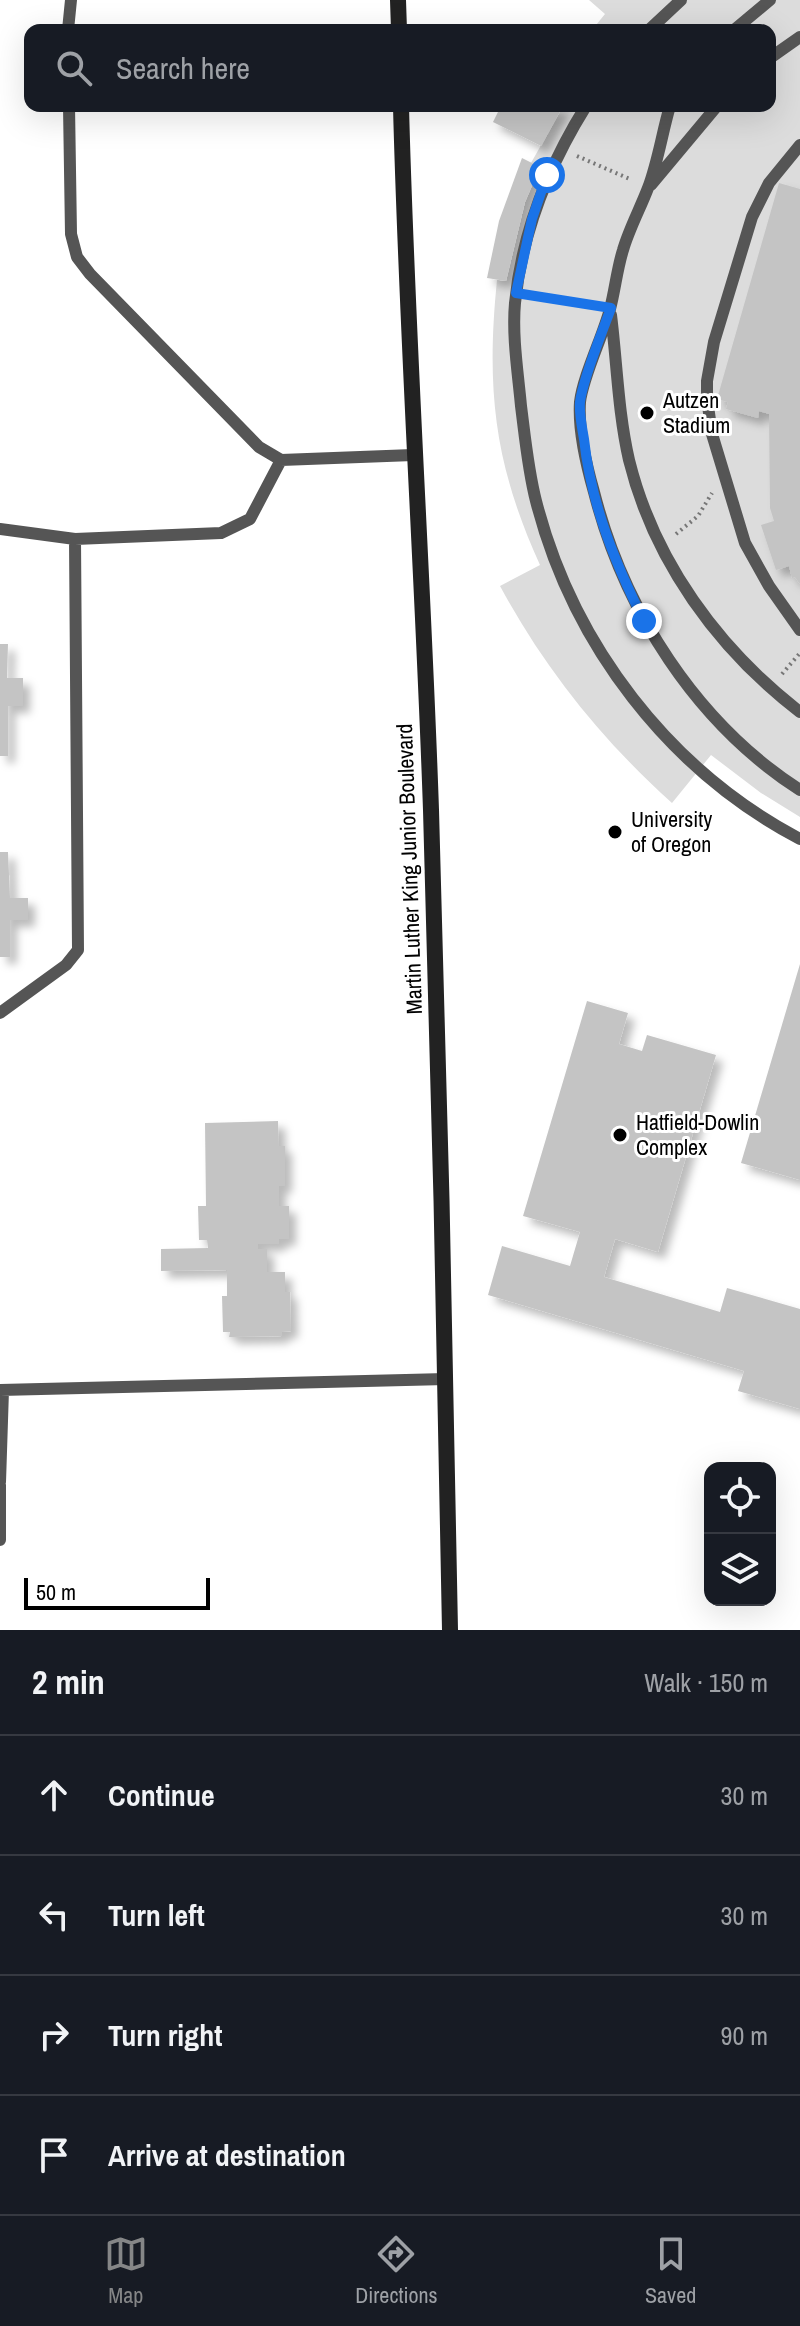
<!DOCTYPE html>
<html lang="en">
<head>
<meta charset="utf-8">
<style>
	:root { --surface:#171b24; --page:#20242c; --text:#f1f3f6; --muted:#9ea1a6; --line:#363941; --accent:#858687 }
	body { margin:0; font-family:"Archivo Narrow",sans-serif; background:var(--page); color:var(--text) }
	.controls { position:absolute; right:24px; bottom:24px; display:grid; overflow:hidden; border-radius:16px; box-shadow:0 8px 32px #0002 }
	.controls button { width:72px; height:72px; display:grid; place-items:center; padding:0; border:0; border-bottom:2px solid var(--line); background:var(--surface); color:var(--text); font:40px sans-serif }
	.scale { position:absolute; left:24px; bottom:20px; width:186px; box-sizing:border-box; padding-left:8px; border:4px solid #000; border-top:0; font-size:22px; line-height:28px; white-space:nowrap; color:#000; -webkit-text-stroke:6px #fff; paint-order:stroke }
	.stop { position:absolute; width:24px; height:24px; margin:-18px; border:6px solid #1a73e8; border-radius:50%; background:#fff }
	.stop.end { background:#1a73e8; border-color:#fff; box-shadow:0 2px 8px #0008 }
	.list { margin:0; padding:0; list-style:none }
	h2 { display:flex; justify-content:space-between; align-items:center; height:104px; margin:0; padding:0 32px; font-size:34px }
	h2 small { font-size:26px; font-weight:400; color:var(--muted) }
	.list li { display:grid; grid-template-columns:52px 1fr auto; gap:24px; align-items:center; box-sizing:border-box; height:120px; padding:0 32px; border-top:2px solid var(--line) }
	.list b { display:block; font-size:30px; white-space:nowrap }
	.list em { font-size:26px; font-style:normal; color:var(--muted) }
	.icon { flex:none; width:44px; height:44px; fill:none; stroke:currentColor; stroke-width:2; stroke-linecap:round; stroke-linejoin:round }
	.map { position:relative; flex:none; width:800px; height:1630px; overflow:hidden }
	.search { position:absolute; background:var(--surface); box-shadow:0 8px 32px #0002; left:24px; right:24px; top:24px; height:88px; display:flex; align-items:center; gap:20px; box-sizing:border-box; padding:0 28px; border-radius:16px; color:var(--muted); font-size:30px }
	.sheet { height:584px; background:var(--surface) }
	nav { display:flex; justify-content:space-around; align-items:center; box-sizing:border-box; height:112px; border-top:2px solid var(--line); background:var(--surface); font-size:22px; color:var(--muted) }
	nav a { display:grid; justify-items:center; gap:4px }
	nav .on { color:var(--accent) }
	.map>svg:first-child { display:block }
</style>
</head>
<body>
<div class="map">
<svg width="800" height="1630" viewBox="0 0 800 1630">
	<defs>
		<filter id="shadow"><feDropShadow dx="7" dy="7" stdDeviation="4" flood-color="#0004"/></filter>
	</defs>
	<rect width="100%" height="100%" fill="#fff"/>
	<!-- green -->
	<path fill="#dcdcdc" d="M589,0H800V817L761,793L711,755L672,803C602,740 545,669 500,586L540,565C494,464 486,389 497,280L506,281L525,202L540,167L531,163L563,106H770V30H592L605,14Z"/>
	<!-- building -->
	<path fill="#c4c4c4" filter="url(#shadow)" d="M501,106H563L541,146L493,122Z
		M522,158L540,167L525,202L506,281L487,278L499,221Z
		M779,183L800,189V584L795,577L792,578L789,566L776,570L761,525L774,521L770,508L769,414L759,411L758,418L726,409L728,402L717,399Z
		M0,644H8L7,678H23V706H8V756H0Z
		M0,852H8L10,898H28V920H10V957H0Z
		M800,964V1180L741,1163Z
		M587,1001L628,1013L619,1044L642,1051L647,1035L716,1055L658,1252L615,1239L604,1277L720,1312L727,1288L800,1309V1409L738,1391L744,1371L488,1295L502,1246L570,1266L580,1232L523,1216Z
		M278,1121L279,1146H285V1186H279V1206H289V1239H279V1244H258V1249H267V1272H285V1292H290L291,1331L282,1332V1336L229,1337L230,1332H223L222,1296H227V1270L161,1271V1249L208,1248L207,1240H199L198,1206H206L205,1123Z"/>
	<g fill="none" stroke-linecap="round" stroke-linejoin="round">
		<!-- path -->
		<path stroke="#777" stroke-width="4" stroke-dasharray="2 4" stroke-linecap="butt" d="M577,156L632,180
			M535,296L593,304
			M676,534L698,516L712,493
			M782,674L800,653"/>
		<!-- service -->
		<path stroke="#555" stroke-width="12" d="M68,30L71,0
			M649,30L681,0
			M734,30L770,0
			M770,58L800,37
			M69,106L71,234L77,257L90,274L259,447L281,460L413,455
			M586,106C548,167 522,232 515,303C512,336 518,373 521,406C525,437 528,470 536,501C573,645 669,770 800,839
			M670,106C662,133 658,162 648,188C640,209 629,229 623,250C617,269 615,290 610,309C603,336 583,376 580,402C578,431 586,464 594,492C624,610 696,723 800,790
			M800,145L769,183L752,217L714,342L707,381V399L712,434L745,543L769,586L800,630
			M651,185L717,106
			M611,315C617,363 618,412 629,460C654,561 718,649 800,712
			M0,529L75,539L221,533L250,519L281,460
			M0,1013L66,965L78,950L75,539
			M0,1390L446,1379
			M0,1482L3,1390
			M0,1485V1540"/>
		<!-- secondary -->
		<path stroke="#222" stroke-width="16" d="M398,0L399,30
			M401,106C407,341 423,575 431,810C439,1083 446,1357 450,1630"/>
	</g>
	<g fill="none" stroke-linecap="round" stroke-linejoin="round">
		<!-- route -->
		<path stroke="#1a73e8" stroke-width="10" d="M547,175L532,219L516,293L611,308C602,333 583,378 580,402C579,414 582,427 584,439C591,504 615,563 644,621"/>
	</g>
	<!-- markers -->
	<g fill="#000" stroke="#fff" stroke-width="3">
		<circle cx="647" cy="413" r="8"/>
		<circle cx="615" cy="832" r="8"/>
		<circle cx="620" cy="1135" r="8"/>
	</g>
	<g text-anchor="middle" stroke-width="6" stroke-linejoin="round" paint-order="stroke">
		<!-- poi labels -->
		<g font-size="22" fill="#000" stroke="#fff" text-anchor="start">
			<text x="663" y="408">Autzen<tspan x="663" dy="25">Stadium</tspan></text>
			<text x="631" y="827">University<tspan x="631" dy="25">of Oregon</tspan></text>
			<text x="636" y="1130">Hatfield-Dowlin<tspan x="636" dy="25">Complex</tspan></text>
		</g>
		<!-- street labels -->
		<g font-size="22" fill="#000" stroke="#fff">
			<text transform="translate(409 869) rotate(-92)" y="8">Martin Luther King Junior Boulevard</text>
		</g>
	</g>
</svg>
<div class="controls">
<button><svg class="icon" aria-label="locate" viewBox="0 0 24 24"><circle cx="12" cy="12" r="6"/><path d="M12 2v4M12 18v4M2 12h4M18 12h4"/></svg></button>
<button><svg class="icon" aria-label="layers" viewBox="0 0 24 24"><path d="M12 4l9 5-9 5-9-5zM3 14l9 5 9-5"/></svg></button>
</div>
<div class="scale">50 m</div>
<div class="stop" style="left:547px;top:175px"></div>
<div class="stop end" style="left:644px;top:621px"></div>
<div class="search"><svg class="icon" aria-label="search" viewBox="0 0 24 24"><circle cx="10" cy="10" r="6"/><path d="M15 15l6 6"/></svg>Search here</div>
</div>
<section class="sheet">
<h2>2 min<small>Walk · 150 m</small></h2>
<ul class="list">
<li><svg class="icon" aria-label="ahead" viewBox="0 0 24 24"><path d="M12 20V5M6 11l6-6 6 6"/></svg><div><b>Continue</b></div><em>30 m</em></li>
<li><svg class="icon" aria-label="left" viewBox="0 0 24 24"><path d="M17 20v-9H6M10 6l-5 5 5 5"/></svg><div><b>Turn left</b></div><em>30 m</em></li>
<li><svg class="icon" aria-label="right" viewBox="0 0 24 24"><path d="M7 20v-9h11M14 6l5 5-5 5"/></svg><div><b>Turn right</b></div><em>90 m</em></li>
<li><svg class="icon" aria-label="arrive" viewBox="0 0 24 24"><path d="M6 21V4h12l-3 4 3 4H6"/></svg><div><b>Arrive at destination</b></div></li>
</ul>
</section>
<nav>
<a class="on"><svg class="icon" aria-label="map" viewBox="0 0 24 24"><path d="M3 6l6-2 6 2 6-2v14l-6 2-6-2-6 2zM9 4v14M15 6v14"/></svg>Map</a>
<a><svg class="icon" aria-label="directions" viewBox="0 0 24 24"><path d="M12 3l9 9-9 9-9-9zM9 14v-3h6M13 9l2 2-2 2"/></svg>Directions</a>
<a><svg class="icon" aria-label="saved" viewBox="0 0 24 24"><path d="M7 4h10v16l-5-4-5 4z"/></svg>Saved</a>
</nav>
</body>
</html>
